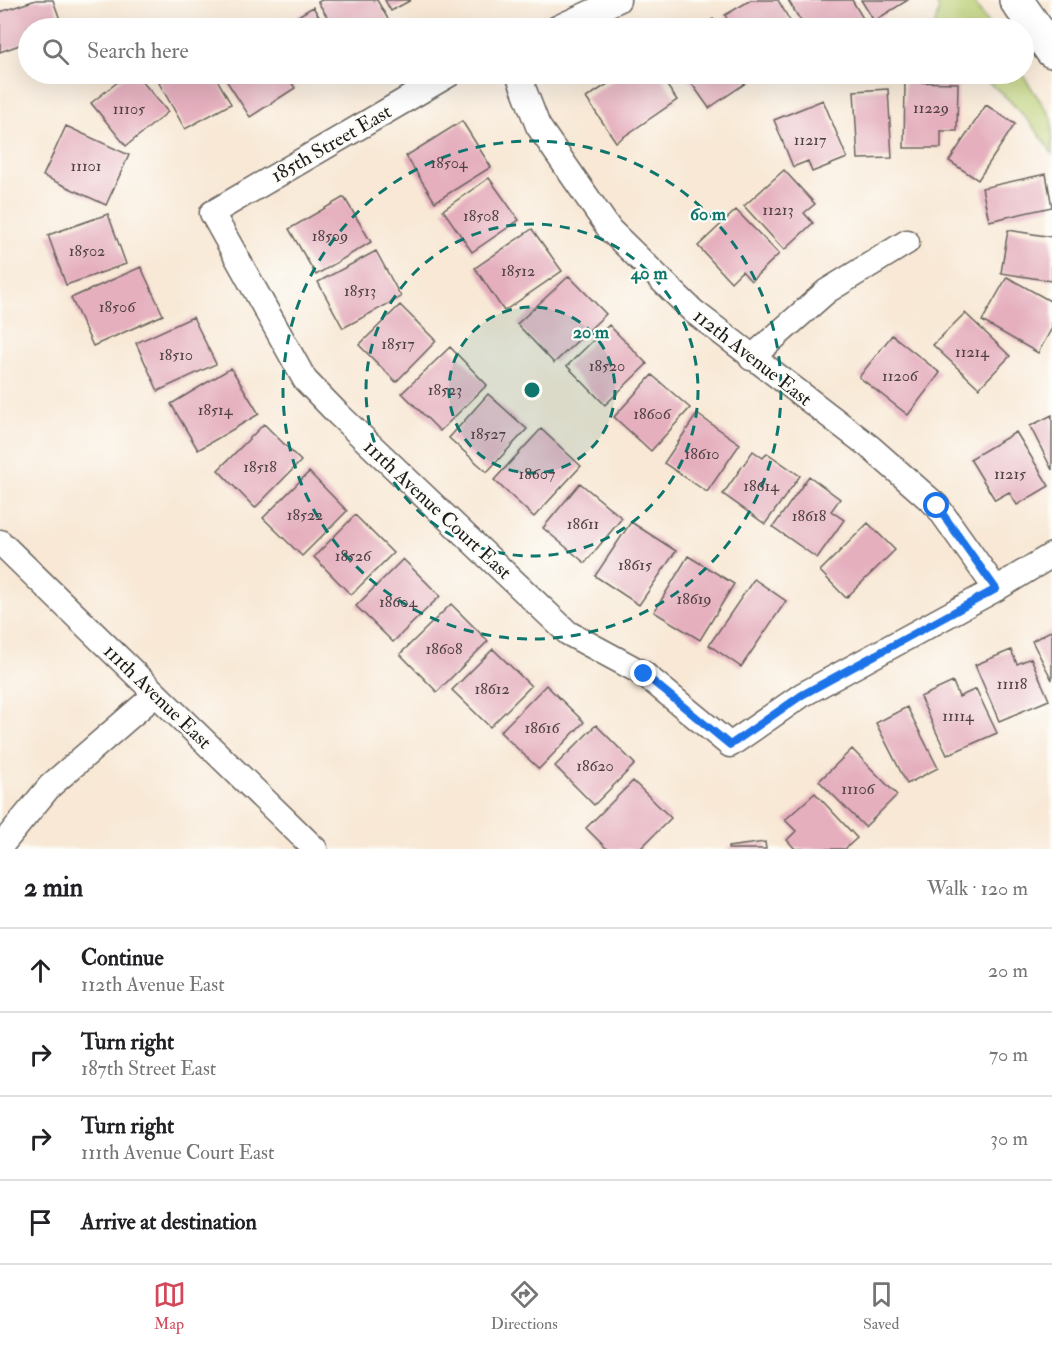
<!DOCTYPE html>
<html lang="en">
<head>
<meta charset="utf-8">
<style>
	:root { --surface:#fff; --page:#f2f2f2; --text:#202124; --muted:#757577; --line:#e0e0e0; --accent:#d1495b }
	body { margin:0; font-family:"IM FELL Double Pica",serif; background:var(--page); color:var(--text) }
	.stop { position:absolute; width:18px; height:18px; margin:-14px; border:4px solid #1a73e8; border-radius:50%; background:#fff }
	.stop.end { background:#1a73e8; border-color:#fff; box-shadow:0 2px 6px #0008 }
	.list { margin:0; padding:0; list-style:none }
	h2 { display:flex; justify-content:space-between; align-items:center; height:78px; margin:0; padding:0 24px; font-size:26px }
	h2 small { font-size:20px; font-weight:400; color:var(--muted) }
	.list li { display:grid; grid-template-columns:39px 1fr auto; gap:18px; align-items:center; box-sizing:border-box; height:84px; padding:0 24px; border-top:2px solid var(--line) }
	.list b { display:block; font-size:22px; white-space:nowrap }
	.list p { margin:0; font-size:20px; white-space:nowrap; color:var(--muted) }
	.list em { font-size:20px; font-style:normal; color:var(--muted) }
	.icon { flex:none; width:33px; height:33px; fill:none; stroke:currentColor; stroke-width:2; stroke-linecap:round; stroke-linejoin:round }
	.map { position:relative; flex:none; width:1052px; height:849px; overflow:hidden }
	.search { position:absolute; background:var(--surface); box-shadow:0 6px 24px #0002; left:18px; right:18px; top:18px; height:66px; display:flex; align-items:center; gap:15px; box-sizing:border-box; padding:0 21px; border-radius:33px; color:var(--muted); font-size:22px }
	.sheet { height:414px; background:var(--surface) }
	nav { display:flex; justify-content:space-around; align-items:center; box-sizing:border-box; height:84px; border-top:2px solid var(--line); background:var(--surface); font-size:16px; color:var(--muted) }
	nav a { display:grid; justify-items:center; gap:3px }
	nav .on { color:var(--accent) }
	.map>svg:first-child { display:block }
</style>
</head>
<body>
<div class="map">
<svg width="1052" height="849" viewBox="0 0 1052 849">
	<rect width="100%" height="100%" fill="#fdfcf7"/>
	<filter id="ink" filterUnits="userSpaceOnUse"><feTurbulence type="fractalNoise" baseFrequency=".0167" numOctaves="2"/><feDisplacementMap in="SourceGraphic" scale="12" xChannelSelector="R" yChannelSelector="G"/><feConvolveMatrix kernelMatrix="1 2 1 2 8 2 1 2 1" color-interpolation-filters="sRGB"/></filter>
	<filter id="wash" filterUnits="userSpaceOnUse"><feTurbulence type="fractalNoise" baseFrequency=".008" numOctaves="4" result="noise"/><feDisplacementMap in="SourceGraphic" scale="24" xChannelSelector="R" yChannelSelector="G"/><feGaussianBlur stdDeviation="1.35" result="paint"/><feColorMatrix in="noise" values="0 0 0 0 0 0 0 0 0 0 0 0 0 0 0 0 0 1.4 0 .05"/><feComposite in="paint" operator="in"/></filter>
	<g filter="url(#wash)">
		<rect width="100%" height="100%" fill="#f8e8d5"/>
		<!-- green -->
		<path fill="#b9ce72" stroke="#6a7547" stroke-width="1.5" d="M934,0H972L991,28H934L939,8Z
			M974,74H1022L1052,118V154C1037,127 1001,87 974,74Z"/>
		<g id="blocks">
			<!-- building -->
			<path fill="#e5afbe" d="M36,0H53L63,28H28V42L0,52V12Z
				M322,0H377L391,24L384,28H334L318,2Z
				M385,0H411L391,11Z
				M751,0H778L794,28H732L725,15Z
				M788,0H852L867,25L861,28H805Z
				M861,0H908L874,21Z
				M313,7L326,28H278Z
				M713,19L720,28H699Z
				M128,74H136L168,112L126,146L91,103Z
				M176,74H214L231,104L185,129L159,83Z
				M222,74H286L295,88L250,117Z
				M623,74H659L677,100L616,142L586,98Z
				M685,74H750L753,78L709,108Z
				M905,82L958,83L957,131H941V148H904Z
				M888,89L892,158L858,159L854,91Z
				M823,100L847,158L812,172L808,161L793,167L774,120Z
				M986,105L1015,124L978,180L949,161Z
				M462,121L491,167L435,202L406,156Z
				M66,126L129,155L106,205L43,176Z
				M784,170L815,204L804,213L813,223L784,250L744,206Z
				M1046,174L1052,207L989,221L982,188Z
				M489,178L519,220L472,252L443,210Z
				M344,197L371,242L316,275L289,229Z
				M736,210L779,254L751,281L742,271L731,282L698,246Z
				M108,214L126,264L66,285L48,235Z
				M532,229L562,271L504,311L475,268Z
				M1008,230L1052,237V281L1001,273Z
				M376,251L401,297L343,328L318,282Z
				M141,267L163,315L93,346L71,298Z
				M569,276L606,314L554,363L517,324Z
				M1007,277L1052,302V328L1038,353L982,321Z
				M400,305L436,341L396,382L359,345Z
				M965,313L1010,356L979,388L933,345Z
				M193,317L216,364L158,391L136,343Z
				M609,325L647,364L605,405L567,366Z
				M892,335L940,373L908,415L859,377Z
				M450,347L487,385L440,431L402,393Z
				M231,368L259,414L198,450L171,404Z
				M652,375L690,408L651,451L614,417Z
				M488,394L527,429L487,472L449,438Z
				M697,414L740,444L707,492L664,463Z
				M1052,415V470L1030,426Z
				M264,424L301,461L255,508L218,470Z
				M541,429L581,466L534,517L494,480Z
				M1016,432L1049,486L1017,505L1009,492L995,500L970,459Z
				M753,451L763,458L767,453L800,476L765,524L723,494Z
				M309,472L347,511L302,556L263,518Z
				M809,476L840,499L831,511L844,520L817,558L773,527Z
				M580,483L622,518L585,563L543,528Z
				M355,515L393,553L351,595L314,557Z
				M631,522L676,551L639,605L595,576Z
				M868,523L895,550L846,598L820,571Z
				M688,556L734,584L700,640L654,612Z
				M403,559L440,596L393,642L356,606Z
				M754,579L786,601L741,667L709,645Z
				M451,604L488,641L437,692L400,654Z
				M1052,630V680L1032,641Z
				M493,649L531,686L490,727L452,690Z
				M1011,650L1017,664L1031,658L1049,700L999,721L975,665Z
				M953,682L959,697L976,689L997,733L947,755L920,697Z
				M546,685L584,722L539,769L500,732Z
				M907,707L938,768L907,784L876,723Z
				M596,725L635,764L594,805L555,766Z
				M852,749L897,795L865,827L819,781Z
				M633,781L671,818L640,849H607L586,828Z
				M815,793L857,838L845,849H795L787,840L796,831L785,820Z
				M765,842L766,849H728V847Z"/>
		</g>
	</g>
	<g filter="url(#ink)">
		<use href="#blocks" fill-opacity="0" stroke="#69635d" stroke-width="1.5"/>
		<g fill="none" stroke-linecap="round" stroke-linejoin="round">
			<defs>
				<path id="street" d="M557,28L618,0
					M450,74L212,213L305,380L338,414L568,633L644,674L730,745L802,695L996,589L1052,555
					M518,74L538,126L610,230L693,311L870,447L937,506L996,589
					M751,358L827,291L907,242
					M0,542L315,849
					M0,847L50,786L156,694"/>
				<path id="secondary" d="M1016,0L1052,51"/>
			</defs>
			<!-- street casing -->
			<use href="#street" stroke="#69635d" stroke-width="27"/>
			<!-- secondary casing -->
			<use href="#secondary" stroke="#69635d" stroke-width="36"/>
			<!-- street -->
			<use href="#street" stroke="#fff" stroke-width="24"/>
			<!-- secondary -->
			<use href="#secondary" stroke="#fff" stroke-width="33"/>
		</g>
	</g>
	<g fill="none" stroke-linecap="round" stroke-linejoin="round" filter="url(#ink)">
		<!-- route -->
		<path stroke="#1a73e8" stroke-width="8" d="M644,674L730,745L802,695L996,589L937,506"/>
	</g>
	<!-- distance rings -->
	<circle cx="532" cy="390" r="83" fill="#0f766e" fill-opacity=".12"/>
	<g fill="none" stroke="#0f766e" stroke-width="3" stroke-dasharray="10 8">
		<circle cx="532" cy="390" r="83"/>
		<circle cx="532" cy="390" r="166"/>
		<circle cx="532" cy="390" r="249"/>
	</g>
	<g text-anchor="middle" stroke-width="4.5" stroke-linejoin="round" paint-order="stroke">
		<!-- number labels -->
		<g font-size="16" fill="#4e4144">
			<text x="931" y="113">11229</text>
			<text x="129" y="114">11105</text>
			<text x="810" y="145">11217</text>
			<text x="449" y="168">18504</text>
			<text x="86" y="171">11101</text>
			<text x="778" y="215">11213</text>
			<text x="481" y="221">18508</text>
			<text x="330" y="241">18509</text>
			<text x="87" y="256">18502</text>
			<text x="518" y="276">18512</text>
			<text x="360" y="296">18513</text>
			<text x="117" y="312">18506</text>
			<text x="398" y="349">18517</text>
			<text x="972" y="357">11214</text>
			<text x="176" y="360">18510</text>
			<text x="607" y="371">18520</text>
			<text x="900" y="381">11206</text>
			<text x="445" y="395">18523</text>
			<text x="215" y="415">18514</text>
			<text x="652" y="419">18606</text>
			<text x="488" y="439">18527</text>
			<text x="702" y="459">18610</text>
			<text x="260" y="472">18518</text>
			<text x="537" y="479">18607</text>
			<text x="1010" y="479">11215</text>
			<text x="761" y="491">18614</text>
			<text x="305" y="520">18522</text>
			<text x="809" y="521">18618</text>
			<text x="583" y="529">18611</text>
			<text x="353" y="561">18526</text>
			<text x="635" y="570">18615</text>
			<text x="694" y="604">18619</text>
			<text x="398" y="607">18604</text>
			<text x="444" y="654">18608</text>
			<text x="1012" y="689">11118</text>
			<text x="492" y="694">18612</text>
			<text x="958" y="721">11114</text>
			<text x="542" y="733">18616</text>
			<text x="595" y="771">18620</text>
			<text x="858" y="794">11106</text>
		</g>
		<!-- street labels -->
		<g font-size="20" fill="#1c1c1c" stroke="#fdfcf7">
			<text transform="translate(331 143) rotate(-30)" y="7">185th Street East</text>
			<text transform="translate(753 357) rotate(38)" y="7">112th Avenue East</text>
			<text transform="translate(438 509) rotate(43)" y="7">111th Avenue Court East</text>
			<text transform="translate(158 696) rotate(44)" y="7">111th Avenue East</text>
		</g>
	</g>
	<circle cx="532" cy="390" r="9" fill="#0f766e" stroke="#fdfcf7" stroke-width="3"/>
	<g font-size="18" text-anchor="middle" font-weight="bold" fill="#0f766e" stroke="#fdfcf7" stroke-width="4.5" stroke-linejoin="round" paint-order="stroke">
		<text x="708" y="220">60 m</text>
		<text x="649" y="279">40 m</text>
		<text x="591" y="338">20 m</text>
	</g>
</svg>
<div class="stop" style="left:937px;top:506px"></div>
<div class="stop end" style="left:644px;top:674px"></div>
<div class="search"><svg class="icon" aria-label="search" viewBox="0 0 24 24"><circle cx="10" cy="10" r="6"/><path d="M15 15l6 6"/></svg>Search here</div>
</div>
<section class="sheet">
<h2>2 min<small>Walk · 120 m</small></h2>
<ul class="list">
<li><svg class="icon" aria-label="ahead" viewBox="0 0 24 24"><path d="M12 20V5M6 11l6-6 6 6"/></svg><div><b>Continue</b><p>112th Avenue East</p></div><em>20 m</em></li>
<li><svg class="icon" aria-label="right" viewBox="0 0 24 24"><path d="M7 20v-9h11M14 6l5 5-5 5"/></svg><div><b>Turn right</b><p>187th Street East</p></div><em>70 m</em></li>
<li><svg class="icon" aria-label="right" viewBox="0 0 24 24"><path d="M7 20v-9h11M14 6l5 5-5 5"/></svg><div><b>Turn right</b><p>111th Avenue Court East</p></div><em>30 m</em></li>
<li><svg class="icon" aria-label="arrive" viewBox="0 0 24 24"><path d="M6 21V4h12l-3 4 3 4H6"/></svg><div><b>Arrive at destination</b></div></li>
</ul>
</section>
<nav>
<a class="on"><svg class="icon" aria-label="map" viewBox="0 0 24 24"><path d="M3 6l6-2 6 2 6-2v14l-6 2-6-2-6 2zM9 4v14M15 6v14"/></svg>Map</a>
<a><svg class="icon" aria-label="directions" viewBox="0 0 24 24"><path d="M12 3l9 9-9 9-9-9zM9 14v-3h6M13 9l2 2-2 2"/></svg>Directions</a>
<a><svg class="icon" aria-label="saved" viewBox="0 0 24 24"><path d="M7 4h10v16l-5-4-5 4z"/></svg>Saved</a>
</nav>
</body>
</html>
